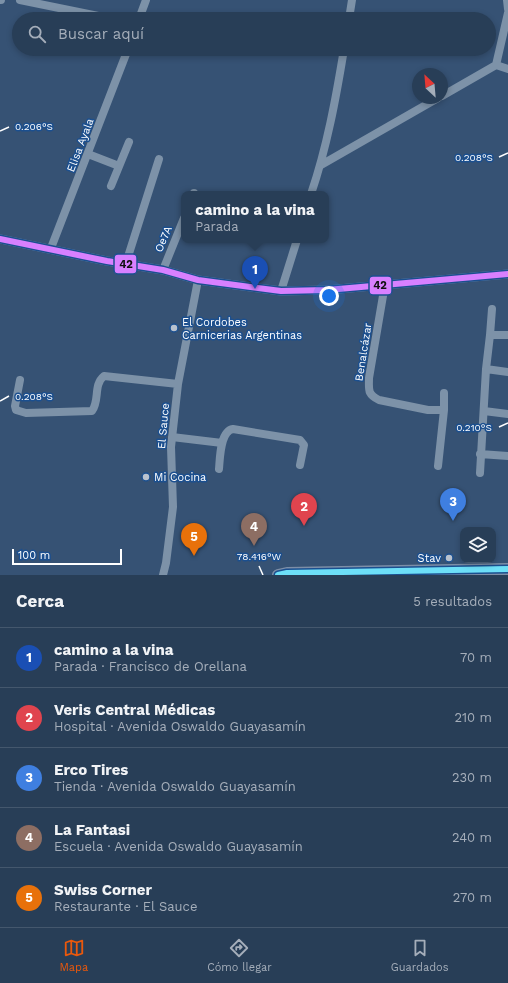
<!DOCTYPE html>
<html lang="es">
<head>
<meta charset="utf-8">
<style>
	:root { --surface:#283e57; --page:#30455d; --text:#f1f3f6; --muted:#a5aeba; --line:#44576d; --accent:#ea580c }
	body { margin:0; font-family:"Work Sans",sans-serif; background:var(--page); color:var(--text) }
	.controls { position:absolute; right:12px; bottom:12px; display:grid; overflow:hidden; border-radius:8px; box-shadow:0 2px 6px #0003 }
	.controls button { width:36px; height:36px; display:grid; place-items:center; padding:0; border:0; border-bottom:1px solid var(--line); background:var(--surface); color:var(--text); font:20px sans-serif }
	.compass { position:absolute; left:412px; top:68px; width:36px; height:36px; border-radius:50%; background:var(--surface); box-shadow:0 2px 6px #0003; rotate:334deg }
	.scale { position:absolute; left:12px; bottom:10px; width:110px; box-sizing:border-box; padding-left:4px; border:2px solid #fff; border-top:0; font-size:11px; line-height:14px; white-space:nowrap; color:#fff; -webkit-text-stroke:3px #1b4f8f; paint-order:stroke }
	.you { position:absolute; left:329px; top:296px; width:14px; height:14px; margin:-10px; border:3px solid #fff; border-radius:50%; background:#1a73e8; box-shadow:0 0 0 6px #1a73e833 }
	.badge { display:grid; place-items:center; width:26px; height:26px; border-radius:50%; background:var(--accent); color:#fff; font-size:13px; font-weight:700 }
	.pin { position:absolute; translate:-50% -33px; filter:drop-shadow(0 1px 2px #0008) }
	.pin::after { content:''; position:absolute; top:21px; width:14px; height:12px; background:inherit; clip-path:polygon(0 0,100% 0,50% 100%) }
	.popup { position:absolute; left:181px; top:191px; width:148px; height:52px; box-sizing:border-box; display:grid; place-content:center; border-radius:8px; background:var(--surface); filter:drop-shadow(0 1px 3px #0005); font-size:13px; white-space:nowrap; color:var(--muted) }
	.popup b { font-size:15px; color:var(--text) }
	.popup::after { content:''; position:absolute; left:50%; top:100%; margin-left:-8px; border:8px solid transparent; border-top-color:var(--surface) }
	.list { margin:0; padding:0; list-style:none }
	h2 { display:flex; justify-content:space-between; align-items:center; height:52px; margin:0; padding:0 16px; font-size:17px }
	h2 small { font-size:13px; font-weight:400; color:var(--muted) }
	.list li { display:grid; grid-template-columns:26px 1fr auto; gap:12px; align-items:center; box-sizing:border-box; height:60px; padding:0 16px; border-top:1px solid var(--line) }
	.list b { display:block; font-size:15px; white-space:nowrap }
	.list p { margin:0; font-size:13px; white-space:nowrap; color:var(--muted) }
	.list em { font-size:13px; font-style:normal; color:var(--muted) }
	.icon { flex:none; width:22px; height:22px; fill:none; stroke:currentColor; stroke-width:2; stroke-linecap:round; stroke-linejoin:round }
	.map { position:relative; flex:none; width:508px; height:575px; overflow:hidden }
	.search { position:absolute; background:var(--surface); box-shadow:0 2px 6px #0003; left:12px; right:12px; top:12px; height:44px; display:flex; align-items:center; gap:10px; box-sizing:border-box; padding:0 14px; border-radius:22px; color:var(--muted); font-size:15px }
	.sheet { height:352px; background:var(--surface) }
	nav { display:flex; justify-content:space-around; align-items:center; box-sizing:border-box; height:56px; border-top:1px solid var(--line); background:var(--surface); font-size:11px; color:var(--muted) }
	nav a { display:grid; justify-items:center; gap:2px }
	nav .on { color:var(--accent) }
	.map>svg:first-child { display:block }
</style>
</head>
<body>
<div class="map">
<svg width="508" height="575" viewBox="0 0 508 575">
	<rect width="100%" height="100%" fill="#365274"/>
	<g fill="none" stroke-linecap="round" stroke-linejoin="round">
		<!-- minor -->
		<path stroke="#7d92a8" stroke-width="8" d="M0,0H1
			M20,0L113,19
			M507,0L508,9
			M139,19L146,0
			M349,19L352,0
			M496,65L508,69
			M442,96L496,65L508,13
			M88,154L119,166
			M321,165L438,98
			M111,186L129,142
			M194,194V193
			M311,194C327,147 336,98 344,49
			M51,248L128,49
			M126,263L159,159
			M163,270L184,218
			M385,284L369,378C369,390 367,394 379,400L428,410H444
			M281,291L297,240
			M490,335L492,309
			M486,369L508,372
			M20,380L15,406L16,410L26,413L92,411C100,400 93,385 104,376L178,384
			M484,411L508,414
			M172,437L222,443
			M480,454L508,456
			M438,466L444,410V393
			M219,469C220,458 220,431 233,429L300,440L304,445L300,465
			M480,473L486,369L490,335H508
			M163,575L166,563L173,507L171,447L178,384L198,280"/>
		<!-- tertiary -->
		<path stroke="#7d92a8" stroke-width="9" d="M0,239L107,261L163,270L198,280L281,291L327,290L508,274"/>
		<!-- primary -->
		<path stroke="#7d8ea7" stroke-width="12" d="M278,575L287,573L508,569"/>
		<defs>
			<path id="bus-1" d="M278,575L287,573L508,569"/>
			<path id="bus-2" d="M0,239L107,261L163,270L198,280L281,291L327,290L508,274"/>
		</defs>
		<!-- bus-1 casing -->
		<use href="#bus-1" stroke="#1b4f8f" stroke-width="9"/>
		<!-- bus-2 casing -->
		<use href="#bus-2" stroke="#1b4f8f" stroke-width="9"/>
		<!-- bus-1 -->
		<use href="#bus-1" stroke="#6ddff8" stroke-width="6"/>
		<!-- bus-2 -->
		<use href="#bus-2" stroke="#d880ff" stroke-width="6"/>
	</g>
	<!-- ticks -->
	<path fill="none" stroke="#fff" stroke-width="1.5" d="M0,131L9,127M499,157L508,153M0,401L9,396M499,427L508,423M259,566L263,575"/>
	<!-- markers -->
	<g fill="#b9c2ce" stroke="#1b4f8f" stroke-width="1.5">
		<circle cx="174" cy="328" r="4"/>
		<circle cx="146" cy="477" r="4"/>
		<circle cx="449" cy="558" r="4"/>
	</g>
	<g text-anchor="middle" stroke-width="3" stroke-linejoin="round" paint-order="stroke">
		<!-- street labels -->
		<g font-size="11" fill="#fff" stroke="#1b4f8f">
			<text transform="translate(80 145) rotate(-69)" y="4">Elisa Ayala</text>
			<text transform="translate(163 239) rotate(-67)" y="4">Oe7A</text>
			<text transform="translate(363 352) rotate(-81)" y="4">Benalcázar</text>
			<text transform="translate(163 426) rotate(-85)" y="4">El Sauce</text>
		</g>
		<!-- poi labels -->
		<g font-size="11" fill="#fff" stroke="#1b4f8f" text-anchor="start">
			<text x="182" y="326">El Cordobes<tspan x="182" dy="13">Carnicerias Argentinas</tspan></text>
			<text x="154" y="481">Mi Cocina</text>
			<text x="441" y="562" text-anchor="end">Stav</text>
		</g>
	</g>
	<g font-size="10" text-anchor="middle" fill="#fff" stroke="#1b4f8f" stroke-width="3" stroke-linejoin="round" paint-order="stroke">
		<text x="34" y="130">0.206°S</text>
		<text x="474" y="161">0.208°S</text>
		<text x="34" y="400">0.208°S</text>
		<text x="474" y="431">0.210°S</text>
		<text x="259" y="560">78.416°W</text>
	</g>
	<g stroke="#1b4f8f" stroke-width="1.5">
		<rect x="114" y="254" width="23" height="20" rx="4" fill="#d880ff"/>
		<rect x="369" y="276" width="23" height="19" rx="4" fill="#d880ff"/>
	</g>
	<g font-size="11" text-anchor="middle" font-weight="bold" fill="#111">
		<text x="126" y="268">42</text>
		<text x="380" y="289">42</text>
	</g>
</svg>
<div class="controls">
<button><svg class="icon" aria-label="layers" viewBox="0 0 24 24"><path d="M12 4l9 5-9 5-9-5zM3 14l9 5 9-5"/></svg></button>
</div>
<svg class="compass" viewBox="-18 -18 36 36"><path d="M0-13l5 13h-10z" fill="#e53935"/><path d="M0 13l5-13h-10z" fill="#a5aeba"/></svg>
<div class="scale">100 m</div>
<div class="you"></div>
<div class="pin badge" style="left:255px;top:289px;background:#1a4fb4">1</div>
<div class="popup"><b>camino a la vina</b>Parada</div>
<div class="pin badge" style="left:304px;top:526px;background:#e0444e">2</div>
<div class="pin badge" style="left:453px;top:521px;background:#3f7fe0">3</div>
<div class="pin badge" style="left:254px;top:546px;background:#8d6e63">4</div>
<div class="pin badge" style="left:194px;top:556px;background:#e8710a">5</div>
<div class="search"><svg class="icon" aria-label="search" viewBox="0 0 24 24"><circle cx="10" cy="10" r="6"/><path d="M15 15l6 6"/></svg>Buscar aquí</div>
</div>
<section class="sheet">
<h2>Cerca<small>5 resultados</small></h2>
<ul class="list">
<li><span class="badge" style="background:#1a4fb4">1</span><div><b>camino a la vina</b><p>Parada · Francisco de Orellana</p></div><em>70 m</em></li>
<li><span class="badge" style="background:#e0444e">2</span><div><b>Veris Central Médicas</b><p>Hospital · Avenida Oswaldo Guayasamín</p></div><em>210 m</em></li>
<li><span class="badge" style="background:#3f7fe0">3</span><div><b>Erco Tires</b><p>Tienda · Avenida Oswaldo Guayasamín</p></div><em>230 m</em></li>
<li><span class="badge" style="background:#8d6e63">4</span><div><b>La Fantasi</b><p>Escuela · Avenida Oswaldo Guayasamín</p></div><em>240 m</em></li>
<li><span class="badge" style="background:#e8710a">5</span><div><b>Swiss Corner</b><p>Restaurante · El Sauce</p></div><em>270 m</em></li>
</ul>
</section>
<nav>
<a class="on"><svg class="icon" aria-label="map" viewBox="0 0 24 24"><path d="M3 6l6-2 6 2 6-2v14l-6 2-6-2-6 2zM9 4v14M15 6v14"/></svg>Mapa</a>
<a><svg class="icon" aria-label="directions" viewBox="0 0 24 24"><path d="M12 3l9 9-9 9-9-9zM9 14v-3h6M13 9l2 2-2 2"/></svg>Cómo llegar</a>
<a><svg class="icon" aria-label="saved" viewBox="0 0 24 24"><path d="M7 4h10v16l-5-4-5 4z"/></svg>Guardados</a>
</nav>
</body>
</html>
